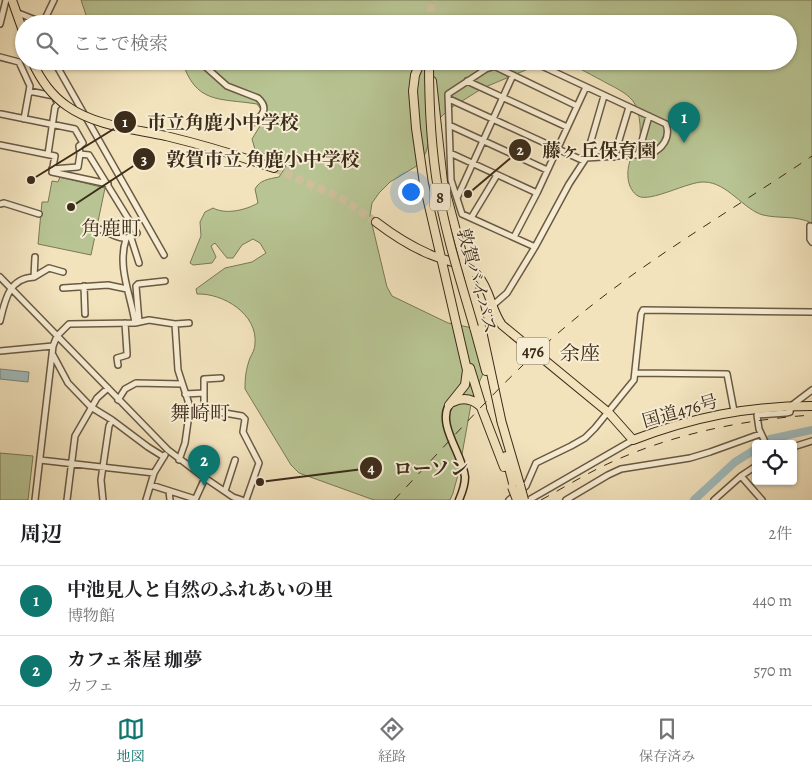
<!DOCTYPE html>
<html lang="ja">
<head>
<meta charset="utf-8">
<style>
	:root { --surface:#fff; --page:#f2f2f2; --text:#202124; --muted:#757577; --line:#e0e0e0; --accent:#0f766e }
	body { margin:0; font-family:Alegreya,"Noto Serif JP",serif; background:var(--page); color:var(--text) }
	.controls { position:absolute; right:15px; bottom:15px; display:grid; overflow:hidden; border-radius:5px; box-shadow:0 1px 4px #0004 }
	.controls button { width:45px; height:45px; display:grid; place-items:center; padding:0; border:0; border-bottom:1px solid var(--line); background:var(--surface); color:var(--text); font:25px sans-serif }
	.you { position:absolute; left:410px; top:191px; width:18px; height:18px; margin:-12px; border:4px solid #fff; border-radius:50%; background:#1a73e8; box-shadow:0 0 0 8px #1a73e833 }
	.badge { display:grid; place-items:center; width:32px; height:32px; border-radius:50%; background:var(--accent); color:#fff; font-size:16px; font-weight:700 }
	.pin { position:absolute; translate:-50% -41px; filter:drop-shadow(0 1px 2px #0008) }
	.pin::after { content:''; position:absolute; top:26px; width:18px; height:15px; background:inherit; clip-path:polygon(0 0,100% 0,50% 100%) }
	.list { margin:0; padding:0; list-style:none }
	h2 { display:flex; justify-content:space-between; align-items:center; height:65px; margin:0; padding:0 20px; font-size:21px }
	h2 small { font-size:16px; font-weight:400; color:var(--muted) }
	.list li { display:grid; grid-template-columns:32px 1fr auto; gap:15px; align-items:center; box-sizing:border-box; height:70px; padding:0 20px; border-top:1px solid var(--line) }
	.list b { display:block; font-size:19px; white-space:nowrap }
	.list p { margin:0; font-size:16px; white-space:nowrap; color:var(--muted) }
	.list em { font-size:16px; font-style:normal; color:var(--muted) }
	.icon { flex:none; width:28px; height:28px; fill:none; stroke:currentColor; stroke-width:2; stroke-linecap:round; stroke-linejoin:round }
	.map { position:relative; flex:none; width:812px; height:500px; overflow:hidden }
	.search { position:absolute; background:var(--surface); box-shadow:0 1px 4px #0004; left:15px; right:15px; top:15px; height:55px; display:flex; align-items:center; gap:12px; box-sizing:border-box; padding:0 18px; border-radius:28px; color:var(--muted); font-size:19px }
	.sheet { height:205px; background:var(--surface) }
	nav { display:flex; justify-content:space-around; align-items:center; box-sizing:border-box; height:70px; border-top:1px solid var(--line); background:var(--surface); font-size:14px; color:var(--muted) }
	nav a { display:grid; justify-items:center; gap:2px }
	nav .on { color:var(--accent) }
	.map>svg:first-child { display:block }
</style>
</head>
<body>
<div class="map">
<svg width="812" height="500" viewBox="0 0 812 500">
	<rect width="100%" height="100%" fill="#f2e3bd"/>
	<filter id="stains"><feTurbulence type="fractalNoise" baseFrequency=".004" numOctaves="4"/><feColorMatrix values="0 0 0 0 .2 0 0 0 0 .09 0 0 0 0 .02 0 0 0 .5 -.17"/></filter>
	<radialGradient id="worn" r=".72"><stop offset=".6" stop-color="#630" stop-opacity="0"/><stop offset="1" stop-color="#630" stop-opacity=".3"/></radialGradient>
	<!-- green -->
	<path fill="#b8c493" stroke="#7a7856" d="M81,0H812V223C794,215 780,219 763,215C744,210 727,182 704,182C689,181 650,203 638,196C627,189 626,173 630,161C632,157 636,153 638,149C642,137 641,111 633,101C625,91 611,86 601,80C587,73 574,64 559,61H788V24H175L174,22L168,24H89Z
		M182,61H554L540,64L483,88L449,109L437,121L430,138L426,152L420,164L390,182L379,193L372,203L370,216L387,287L392,296L448,323L468,327L480,333L489,345L491,355L472,399L459,471L453,493L450,500H374L299,473L291,465L245,389C245,377 246,369 250,358C252,354 255,349 255,344C258,314 223,293 197,294L196,289L225,268L252,262L266,253L260,243L253,239L242,245L233,258H227L215,243L211,246L216,257L212,263L193,265L190,263L201,236L200,222L205,212L213,208C226,215 246,210 258,203L255,189C260,180 268,179 279,177L286,166L268,154L256,153L252,139L263,121V112L257,104C218,98 196,104 182,61Z
		M60,177L105,188L91,255L38,244L42,202H48L52,181L58,182Z
		M0,453L33,456L28,500H0Z"/>
	<!-- water -->
	<path fill="#a0bbbc" stroke="#78827b" d="M0,369L29,372L28,382L0,379Z"/>
	<g fill="none" stroke-linecap="round" stroke-linejoin="round">
		<!-- river -->
		<path stroke="#a0bbbc" stroke-width="8" d="M763,444L770,439L812,430
			M694,500L735,462L756,449"/>
		<!-- highway-tunnel -->
		<path stroke="#cebe9c" stroke-width="8" stroke-dasharray="8 4" stroke-linecap="butt" d="M430,24L432,0
			M274,168L339,197L376,222"/>
		<defs>
			<path id="minor" d="M18,13L46,24
				M43,23L54,0
				M0,24L6,0
				M0,57L19,62L30,86L24,119
				M54,61L164,255
				M199,61L227,86L258,98C269,108 263,115 253,123
				M510,61L486,69L448,94L451,180L462,214L535,247
				M531,61L666,124C671,138 662,149 650,154L586,158
				M494,66L577,106
				M467,81L567,127
				M29,91L54,96L58,104L55,107L48,154
				M449,99L584,161
				M1,114L75,129L83,143L79,146L80,154L89,155L137,233C122,244 114,234 99,229
				M449,125L547,170
				M0,145L55,156L52,172L108,184
				M450,153L537,193
				M638,155L649,116
				M614,157L629,107
				M52,169L78,167L80,154
				M457,198L513,75
				M0,204L4,203L39,214
				M471,218L497,175
				M810,226V239L812,242
				M514,237L537,193L586,87
				M131,238L139,263
				M126,239C117,268 131,295 135,323
				M0,277L168,450L205,478L233,497L242,500
				M34,277L49,268L63,272
				M84,286L85,314
				M63,288L108,285L127,289
				M492,306L507,293L535,247L569,184L586,158L604,96
				M0,321C5,300 9,278 34,277L35,257
				M139,322L136,286L138,284L165,281
				M175,324L189,323
				M0,351L53,346
				M53,355L68,383L91,407L112,420L148,447L164,457
				M118,365L117,358L127,355V353L125,323
				M635,373L727,374L734,411
				M185,394L204,393
				M118,400L125,389L136,383L182,384
				M190,407L242,416L245,419L243,432L259,463L246,500
				M204,409V379L221,378
				M766,444L759,429L757,415L786,413L790,412L791,406L812,390
				M793,447L812,441
				M40,460L154,473
				M741,476L762,500
				M151,485L195,499
				M169,491L170,500
				M225,491L235,460
				M35,500L53,346L57,336L69,324L135,323L149,320L175,324L178,370L190,407L185,443L179,460
				M67,500L75,436L97,398L108,388
				M103,500L101,480L109,426L112,420
				M146,500L154,473L165,455
				M195,500L205,478
				M509,500L526,486L536,463L571,446L585,438L595,428L634,380L641,314L643,310L812,312
				M529,500L633,440
				M566,500L608,475L621,469L690,458L710,452L760,434
				M714,500L741,476L756,466"/>
			<path id="major" d="M449,405C437,425 463,455 465,477C465,485 462,493 459,500"/>
			<path id="highway" d="M12,0L24,34
				M421,61L415,75L413,91L416,128L424,184L467,370L465,385L449,405
				M432,81L443,182L479,317L502,424
				M262,164L274,168
				M376,222C393,235 410,246 429,254C444,261 467,263 478,276C490,289 491,310 502,325L609,413L633,440C693,417 748,406 812,406
				M474,327L486,371
				M470,368L482,407
				M453,402C463,397 472,398 481,407L504,467
				M501,420L520,485
				M506,456L514,487"/>
		</defs>
		<!-- minor casing -->
		<use href="#minor" stroke="#6a5a43" stroke-width="8"/>
		<!-- major casing -->
		<use href="#major" stroke="#3c2c1a" stroke-width="9"/>
		<!-- highway casing -->
		<use href="#highway" stroke="#3c2c1a" stroke-width="10"/>
		<!-- minor -->
		<use href="#minor" stroke="#f7edd4" stroke-width="5"/>
		<!-- major -->
		<use href="#major" stroke="#f2e3bd" stroke-width="6"/>
		<!-- highway -->
		<use href="#highway" stroke="#f2e3bd" stroke-width="8"/>
		<!-- rail -->
		<path stroke="#3c2c1a" stroke-width="1" stroke-dasharray="9 9" stroke-linecap="butt" d="M394,500C451,440 506,376 570,323C645,260 731,211 812,156
			M541,500C561,489 581,477 601,467C667,435 740,420 812,415"/>
		<defs>
			<path id="highway-bridge" d="M32,61C40,79 51,95 67,106C95,126 134,129 166,136C199,144 230,153 262,164
				M429,63C429,106 431,148 438,189C446,236 461,282 474,327
				M520,485L524,500
				M512,487L517,500"/>
		</defs>
		<!-- highway-bridge casing -->
		<use href="#highway-bridge" stroke="#3c2c1a" stroke-width="10" stroke-linecap="butt"/>
		<!-- highway-bridge -->
		<use href="#highway-bridge" stroke="#f2e3bd" stroke-width="8"/>
	</g>
	<g text-anchor="middle" stroke-width="4" stroke-linejoin="round" paint-order="stroke">
		<!-- shield labels -->
		<g fill="#f7edd4" stroke="#746652" stroke-width="1">
			<rect x="430" y="183.5" width="20" height="27" rx="4"/>
			<rect x="517" y="337.5" width="32" height="27" rx="4"/>
		</g>
		<g font-size="16" font-weight="bold" fill="#3c2c1a">
			<text x="440" y="203">8</text>
			<text x="533" y="357">476</text>
		</g>
		<!-- street labels -->
		<g font-size="18" fill="#3c2c1a" stroke="#f7edd4">
			<text transform="translate(477 281) rotate(75)" y="6">敦賀バイパス</text>
			<text transform="translate(680 411) rotate(-16)" y="6">国道476号</text>
		</g>
		<!-- quarter labels -->
		<g font-size="20" fill="#3c2c1a" stroke="#f7edd4">
			<text x="111" y="235">角鹿町</text>
			<text x="580" y="360">余座</text>
			<text x="200" y="420">舞崎町</text>
		</g>
	</g>
	<!-- callouts -->
	<path fill="none" stroke="#3c2c1a" stroke-width="2" d="M31 180L125 122M468 194L520 150M71 207L144 159M260 482L371 468"/>
	<g fill="#3c2c1a" stroke="#f7edd4" stroke-width="2">
		<circle cx="31" cy="180" r="5"/>
		<circle cx="468" cy="194" r="5"/>
		<circle cx="71" cy="207" r="5"/>
		<circle cx="260" cy="482" r="5"/>
		<circle cx="125" cy="122" r="12"/>
		<circle cx="520" cy="150" r="12"/>
		<circle cx="144" cy="159" r="12"/>
		<circle cx="371" cy="468" r="12"/>
	</g>
	<g font-size="15" text-anchor="middle" font-weight="bold" fill="#fff">
		<text x="125" y="127">1</text>
		<text x="520" y="155">2</text>
		<text x="144" y="165">3</text>
		<text x="371" y="473">4</text>
	</g>
	<g font-size="19" text-anchor="middle" font-weight="bold" fill="#3c2c1a" stroke="#f7edd4" stroke-width="4" stroke-linejoin="round" paint-order="stroke">
		<text x="223" y="129">市立角鹿小中学校</text>
		<text x="599" y="157">藤ヶ丘保育園</text>
		<text x="263" y="166">敦賀市立 角鹿小中学校</text>
		<text x="431" y="475">ローソン</text>
	</g>
	<rect width="100%" height="100%" filter="url(#stains)"/>
	<rect width="100%" height="100%" fill="url(#worn)"/>
</svg>
<div class="controls">
<button><svg class="icon" aria-label="locate" viewBox="0 0 24 24"><circle cx="12" cy="12" r="6"/><path d="M12 2v4M12 18v4M2 12h4M18 12h4"/></svg></button>
</div>
<div class="you"></div>
<div class="pin badge" style="left:684px;top:143px">1</div>
<div class="pin badge" style="left:204px;top:486px">2</div>
<div class="search"><svg class="icon" aria-label="search" viewBox="0 0 24 24"><circle cx="10" cy="10" r="6"/><path d="M15 15l6 6"/></svg>ここで検索</div>
</div>
<section class="sheet">
<h2>周辺<small>2件</small></h2>
<ul class="list">
<li><span class="badge">1</span><div><b>中池見人と自然のふれあいの里</b><p>博物館</p></div><em>440 m</em></li>
<li><span class="badge">2</span><div><b>カフェ茶屋 珈夢</b><p>カフェ</p></div><em>570 m</em></li>
</ul>
</section>
<nav>
<a class="on"><svg class="icon" aria-label="map" viewBox="0 0 24 24"><path d="M3 6l6-2 6 2 6-2v14l-6 2-6-2-6 2zM9 4v14M15 6v14"/></svg>地図</a>
<a><svg class="icon" aria-label="directions" viewBox="0 0 24 24"><path d="M12 3l9 9-9 9-9-9zM9 14v-3h6M13 9l2 2-2 2"/></svg>経路</a>
<a><svg class="icon" aria-label="saved" viewBox="0 0 24 24"><path d="M7 4h10v16l-5-4-5 4z"/></svg>保存済み</a>
</nav>
</body>
</html>
